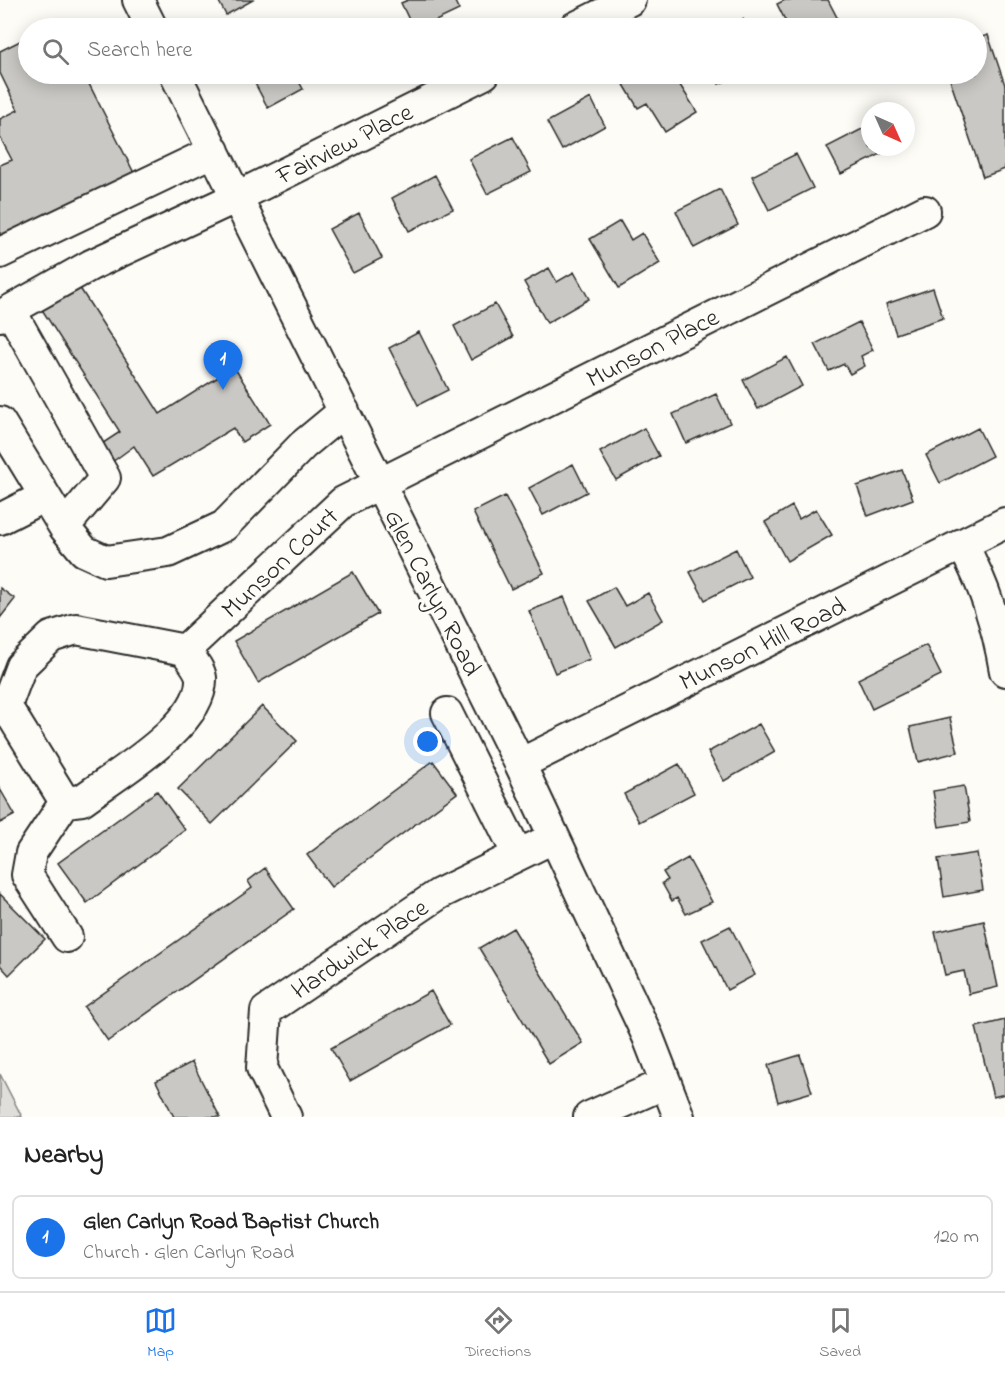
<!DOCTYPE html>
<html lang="en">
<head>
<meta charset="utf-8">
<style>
	:root { --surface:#fff; --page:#f6f6f6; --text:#222; --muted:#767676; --line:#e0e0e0; --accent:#1a73e8 }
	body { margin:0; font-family:"Indie Flower",sans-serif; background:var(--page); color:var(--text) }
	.compass { position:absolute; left:861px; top:102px; width:54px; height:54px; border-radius:50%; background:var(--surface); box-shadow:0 3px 15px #0003; rotate:135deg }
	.you { position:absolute; left:428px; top:742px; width:21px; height:21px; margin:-15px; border:4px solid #fff; border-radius:50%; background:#1a73e8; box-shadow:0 0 0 9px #1a73e833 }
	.badge { display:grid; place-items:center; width:39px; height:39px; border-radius:50%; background:var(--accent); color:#fff; font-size:20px; font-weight:700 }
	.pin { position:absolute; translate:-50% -50px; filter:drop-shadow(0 2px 3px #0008) }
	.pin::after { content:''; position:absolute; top:32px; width:21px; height:18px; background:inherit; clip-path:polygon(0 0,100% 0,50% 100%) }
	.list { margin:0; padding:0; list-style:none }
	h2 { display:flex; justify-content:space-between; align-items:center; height:78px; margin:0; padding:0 24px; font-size:26px }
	h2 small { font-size:20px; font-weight:400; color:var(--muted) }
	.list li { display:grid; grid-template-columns:39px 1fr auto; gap:18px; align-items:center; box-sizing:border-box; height:84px; margin:0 12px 12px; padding:0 12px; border:2px solid var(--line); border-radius:9px }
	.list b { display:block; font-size:22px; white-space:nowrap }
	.list p { margin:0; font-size:20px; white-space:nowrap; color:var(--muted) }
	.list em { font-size:20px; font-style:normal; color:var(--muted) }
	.icon { flex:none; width:33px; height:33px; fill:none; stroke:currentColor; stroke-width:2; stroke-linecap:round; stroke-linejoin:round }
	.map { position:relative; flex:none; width:1005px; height:1117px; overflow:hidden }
	.search { position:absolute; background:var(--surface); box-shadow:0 3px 15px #0003; left:18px; right:18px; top:18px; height:66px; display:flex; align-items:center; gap:15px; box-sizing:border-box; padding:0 21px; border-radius:33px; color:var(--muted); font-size:22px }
	.sheet { height:174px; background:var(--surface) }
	nav { display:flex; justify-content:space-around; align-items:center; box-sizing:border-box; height:84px; border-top:2px solid var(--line); background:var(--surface); font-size:16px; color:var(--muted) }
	nav a { display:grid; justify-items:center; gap:3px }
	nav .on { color:var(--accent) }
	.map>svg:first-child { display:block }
</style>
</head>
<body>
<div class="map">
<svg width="1005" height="1117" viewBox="0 0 1005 1117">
	<rect width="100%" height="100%" fill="#fdfcf7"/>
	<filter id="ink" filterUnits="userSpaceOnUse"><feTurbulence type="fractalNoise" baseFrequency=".0167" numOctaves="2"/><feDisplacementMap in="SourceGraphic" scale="12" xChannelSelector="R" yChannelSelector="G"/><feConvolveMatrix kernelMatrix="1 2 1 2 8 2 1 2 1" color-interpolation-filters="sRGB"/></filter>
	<g filter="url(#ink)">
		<!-- green -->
		<path fill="#dfdeda" stroke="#858482" stroke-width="1.5" d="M0,1074L22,1117H0Z"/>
		<!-- building -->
		<path fill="#c9c8c4" stroke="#2b2b2b" stroke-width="1.5" d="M218,0H253L226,15Z
			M408,0H454L459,10L421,28H413L401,3Z
			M785,0H828L842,27L789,28L777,4Z
			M743,19L748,28H723Z
			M364,21L368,28H348Z
			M988,35L1005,85V169L983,177L948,74H976V39Z
			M28,37V74H84L134,173L0,241V165L12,160L0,137V119L18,110L0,73V51Z
			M250,74H295L303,89L268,108Z
			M638,74H673L697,112L665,132L647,103L638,108L623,83Z
			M714,74H741L719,84Z
			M591,98L605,126L562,150L547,122Z
			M870,125V147H883L885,152L841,174L827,147Z
			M513,137L531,172L487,194L469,159Z
			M796,154L813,188L769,210L752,176Z
			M435,175L453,209L409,231L392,198Z
			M720,189L738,225L694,248L676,211Z
			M359,213L382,258L353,273L329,229Z
			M620,221L631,240L642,233L660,263L619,288L590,239Z
			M549,268L557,282L574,272L589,299L547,323L524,282Z
			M78,285L160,414L234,367L270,424L242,442L233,428L153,476L134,446L108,465L97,447L120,432L41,308Z
			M933,288L943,318L896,334L886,304Z
			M495,304L513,337L471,360L454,326Z
			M859,322L873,350L861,356L865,366L850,374L844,364L829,371L815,344Z
			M419,332L448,390L418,405L389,348Z
			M787,357L802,386L758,409L743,380Z
			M716,394L730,423L686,443L673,414Z
			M644,428L659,456L616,480L600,452Z
			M978,428L992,456L940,483L926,455Z
			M573,464L587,492L543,515L529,488Z
			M902,470L913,499L868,516L857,486Z
			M505,496L544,573L511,589L473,512Z
			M792,506L799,519L816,509L832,535L787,561L765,522Z
			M736,549L750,577L705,600L690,572Z
			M353,572L378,614L258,683L234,641Z
			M614,587L625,606L648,593L663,620L616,647L589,601Z
			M0,588L15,599L0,618Z
			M564,597L590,659L555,673L529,611Z
			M926,645L941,675L872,709L858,679Z
			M262,706L297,741L212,824L178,789Z
			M950,718L958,752L918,762L910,727Z
			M759,724L775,752L724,781L708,752Z
			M433,761L457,793L331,887L307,855Z
			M679,764L694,793L639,822L624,794Z
			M964,786L970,822L939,827L933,791Z
			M0,789L15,815L0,823Z
			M157,791L185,830L87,903L58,863Z
			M977,853L983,890L944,897L938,859Z
			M688,858L712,902L686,914L677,898L672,901L662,883L668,880L663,872Z
			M265,868L294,909L108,1041L84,1007L252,888L248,881Z
			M0,894L45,939L9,975L0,965Z
			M984,921L998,987L969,994L964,971L945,975L935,932Z
			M730,926L755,975L727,990L702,940Z
			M513,928L583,1043L549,1064L479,948Z
			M431,991L450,1025L350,1081L331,1048Z
			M1005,1020V1094L993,1097L976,1027Z
			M800,1055L812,1092L778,1102L768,1065Z
			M192,1062L220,1117H174L156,1081Z"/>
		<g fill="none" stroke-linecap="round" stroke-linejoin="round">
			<defs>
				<path id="minor" d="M138,0L152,28
					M574,28L630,0
					M175,74L520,764L648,1037L679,1117
					M0,253L214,151
					M10,310L105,478L64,527
					M0,316L91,265L237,197L484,74
					M0,422L64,527L84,551L106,561L168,552L224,526L303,445L344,411
					M0,519L45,496
					M962,544C985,586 997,625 1005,671
					M185,650C190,658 200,669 201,678C203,725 117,774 82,800L65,802L6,706L21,666L51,637L76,629L185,650L343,502L925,211
					M447,713L518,855
					M520,764L1005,523
					M65,802L31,853L27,875L67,937
					M286,1117L262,1068L266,1011L439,894L553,838
					M589,1117L666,1083"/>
			</defs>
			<!-- minor casing -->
			<use href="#minor" stroke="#2b2b2b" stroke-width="34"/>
			<!-- minor -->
			<use href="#minor" stroke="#fdfcf7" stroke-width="30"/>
		</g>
	</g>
	<g text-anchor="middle" stroke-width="6" stroke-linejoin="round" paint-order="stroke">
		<!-- street labels -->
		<g font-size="26" fill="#2b2b2b" stroke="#fdfcf7">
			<text transform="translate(344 143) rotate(-27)" y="9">Fairview Place</text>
			<text transform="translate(652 347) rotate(-27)" y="9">Munson Place</text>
			<text transform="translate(279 562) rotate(-43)" y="9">Munson Court</text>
			<text transform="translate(434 592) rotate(63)" y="9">Glen Carlyn Road</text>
			<text transform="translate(762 643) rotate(-26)" y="9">Munson Hill Road</text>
			<text transform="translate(359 948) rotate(-34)" y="9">Hardwick Place</text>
		</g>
	</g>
</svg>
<svg class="compass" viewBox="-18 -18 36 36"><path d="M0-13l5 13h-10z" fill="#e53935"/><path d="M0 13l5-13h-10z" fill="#767676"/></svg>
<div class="you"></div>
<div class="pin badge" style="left:223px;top:390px">1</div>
<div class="search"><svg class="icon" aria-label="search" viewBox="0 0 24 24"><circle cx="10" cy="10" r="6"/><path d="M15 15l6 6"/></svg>Search here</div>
</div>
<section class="sheet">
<h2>Nearby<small></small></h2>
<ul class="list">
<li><span class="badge">1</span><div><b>Glen Carlyn Road Baptist Church</b><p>Church · Glen Carlyn Road</p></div><em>120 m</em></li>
</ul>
</section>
<nav>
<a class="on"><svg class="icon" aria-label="map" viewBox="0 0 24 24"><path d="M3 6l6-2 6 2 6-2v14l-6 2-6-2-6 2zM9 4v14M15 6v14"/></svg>Map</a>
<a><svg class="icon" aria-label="directions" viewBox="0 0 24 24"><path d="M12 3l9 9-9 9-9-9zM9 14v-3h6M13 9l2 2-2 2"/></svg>Directions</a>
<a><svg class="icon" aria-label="saved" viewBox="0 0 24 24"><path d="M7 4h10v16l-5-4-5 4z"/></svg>Saved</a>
</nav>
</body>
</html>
